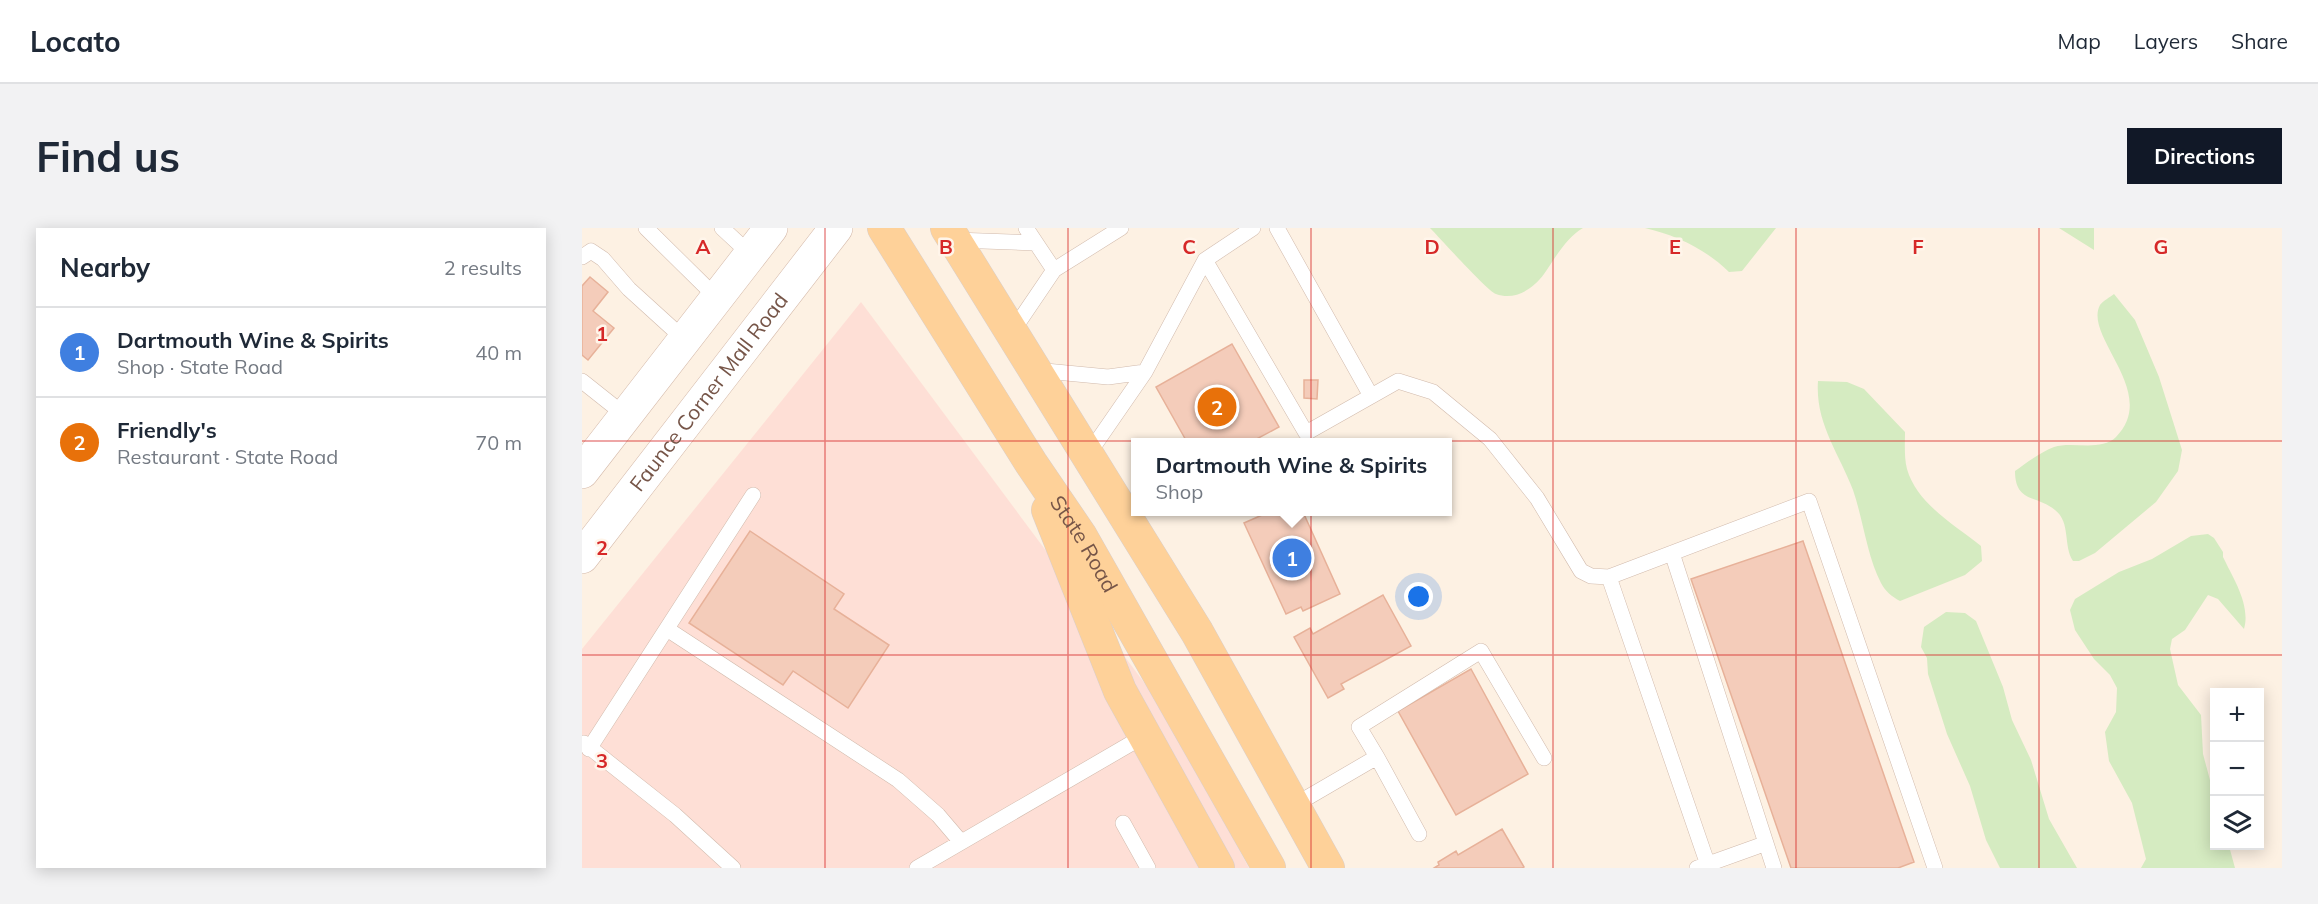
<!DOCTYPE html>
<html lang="en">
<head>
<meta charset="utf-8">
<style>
	:root { --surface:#fff; --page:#f2f2f3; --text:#1f2937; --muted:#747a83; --line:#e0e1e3; --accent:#111827 }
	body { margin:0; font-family:Mulish,sans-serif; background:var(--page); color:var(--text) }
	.controls { position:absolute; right:18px; bottom:18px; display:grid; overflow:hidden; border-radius:0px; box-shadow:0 3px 15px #0003 }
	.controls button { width:54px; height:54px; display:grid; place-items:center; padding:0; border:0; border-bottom:2px solid var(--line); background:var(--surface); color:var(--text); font:30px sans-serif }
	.you { position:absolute; left:837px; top:369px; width:21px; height:21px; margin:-15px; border:4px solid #fff; border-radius:50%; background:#1a73e8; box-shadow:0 0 0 9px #1a73e833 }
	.badge { display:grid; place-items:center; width:39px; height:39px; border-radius:50%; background:var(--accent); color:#fff; font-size:20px; font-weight:700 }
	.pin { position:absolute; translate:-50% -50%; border:3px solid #fff; box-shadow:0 2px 6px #0006 }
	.popup { position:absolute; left:549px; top:210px; width:321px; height:78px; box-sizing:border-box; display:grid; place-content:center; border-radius:0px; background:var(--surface); filter:drop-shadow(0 2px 4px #0005); font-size:20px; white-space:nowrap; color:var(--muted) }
	.popup b { font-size:22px; color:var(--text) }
	.popup::after { content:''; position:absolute; left:50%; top:100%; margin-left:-12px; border:12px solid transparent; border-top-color:var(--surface) }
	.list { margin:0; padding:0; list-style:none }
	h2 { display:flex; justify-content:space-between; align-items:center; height:78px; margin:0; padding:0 24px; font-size:26px }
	h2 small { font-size:20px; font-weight:400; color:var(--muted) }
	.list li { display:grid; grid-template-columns:39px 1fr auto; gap:18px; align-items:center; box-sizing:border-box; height:90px; padding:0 24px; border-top:2px solid var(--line) }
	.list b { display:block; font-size:22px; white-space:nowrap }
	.list p { margin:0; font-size:20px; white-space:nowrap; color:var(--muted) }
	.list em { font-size:20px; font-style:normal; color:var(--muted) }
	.icon { flex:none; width:33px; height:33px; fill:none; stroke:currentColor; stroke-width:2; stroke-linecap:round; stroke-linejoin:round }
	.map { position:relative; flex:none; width:1700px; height:640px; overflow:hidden; border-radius:0px }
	header { display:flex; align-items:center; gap:36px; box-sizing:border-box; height:84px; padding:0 30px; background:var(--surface); border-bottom:2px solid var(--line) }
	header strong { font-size:28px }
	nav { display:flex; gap:33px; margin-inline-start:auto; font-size:21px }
	.intro { display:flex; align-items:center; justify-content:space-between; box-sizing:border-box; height:144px; padding:0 36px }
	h1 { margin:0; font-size:42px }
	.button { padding:15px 27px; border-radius:0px; background:var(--accent); color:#fff; font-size:21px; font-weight:700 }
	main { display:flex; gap:36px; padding:0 36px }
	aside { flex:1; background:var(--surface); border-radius:0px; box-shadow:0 3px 15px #0003 }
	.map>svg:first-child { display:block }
</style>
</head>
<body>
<header>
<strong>Locato</strong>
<nav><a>Map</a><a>Layers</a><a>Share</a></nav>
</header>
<div class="intro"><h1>Find us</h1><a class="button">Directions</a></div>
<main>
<aside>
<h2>Nearby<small>2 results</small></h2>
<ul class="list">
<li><span class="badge" style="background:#3f7fe0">1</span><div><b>Dartmouth Wine &amp; Spirits</b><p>Shop · State Road</p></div><em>40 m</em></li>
<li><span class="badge" style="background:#e8710a">2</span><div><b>Friendly's</b><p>Restaurant · State Road</p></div><em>70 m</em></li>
</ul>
</aside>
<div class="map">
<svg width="1700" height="640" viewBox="0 0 1700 640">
	<rect width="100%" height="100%" fill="#fdf1e3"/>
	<!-- commercial -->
	<path fill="#fedfd6" d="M279,74L581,480L667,640H0V421Z"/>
	<!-- green -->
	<path fill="#d5ebc1" d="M848,0H1001C984,10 973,30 962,46C951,61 933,73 914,66C905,63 859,11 848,0Z
		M1063,0H1194L1160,43L1147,44C1125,22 1094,7 1063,0Z
		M1477,0H1512V22Z
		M1532,66L1553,92L1577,149L1600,222L1596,243L1574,274L1513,325L1497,333H1491C1481,318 1489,294 1473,282C1455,267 1433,275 1433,243C1444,235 1459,224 1472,219C1490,213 1519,224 1534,209C1578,164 1501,109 1518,77C1521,73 1528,69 1532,66Z
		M1236,153L1265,154L1282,161L1323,204C1323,215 1322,230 1325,241C1335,276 1373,297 1399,318L1400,333L1383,347L1318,373C1309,368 1304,364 1299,355C1285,328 1281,291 1271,262C1257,225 1233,195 1236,153Z
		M1626,306L1632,310L1641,324V329C1651,350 1669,377 1662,401L1636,371L1626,367L1603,402L1590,411L1588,421L1596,457L1619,487L1621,526L1632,567V618H1647L1653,640H1559L1564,631L1550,575L1527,533L1523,504L1534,484L1535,460L1528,447L1512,431L1493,402L1488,382L1493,371L1537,344L1570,331L1609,308Z
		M1364,384L1383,385L1394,393L1421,459L1430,492L1449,532L1467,591L1495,640H1418L1404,612L1388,558L1365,506L1346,446L1345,430L1339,419L1342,399Z"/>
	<!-- building -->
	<path fill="#f4ccba" stroke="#e7b199" stroke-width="1.5" d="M8,49L26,64L11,83L32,100L6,132L0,127V58Z
		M650,116L697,199L669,214H605L574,159Z
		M722,152H736L735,171L722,170Z
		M687,284H721L758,366L721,383L719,379L704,386L662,295Z
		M168,303L262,366L252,381L307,417L266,480L211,443L201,457L107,395Z
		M1221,313L1332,634L1316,640H1209L1109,351Z
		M801,367L829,418L759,456L762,461L746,470L712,409L728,400L731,406Z
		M889,441L946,546L874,587L816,483Z
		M920,601L942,639L940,640H852L857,637L856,634L874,623L876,627Z"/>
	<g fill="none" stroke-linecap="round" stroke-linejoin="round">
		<defs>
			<path id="lane" d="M64,0L135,70
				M140,0L168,26
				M444,0L472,42L539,0
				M695,0L789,168
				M373,12L454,15
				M0,29L9,23L21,31L47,61L102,111
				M623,32L724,205L816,153L851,164L908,211L955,270L999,343L1009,348L1027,349
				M430,104L472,42
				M453,142L526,149L563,144
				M0,153L44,188
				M505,228L563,144L623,32L671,0
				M1090,325L1192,640
				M85,401L316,552L356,587L379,614
				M2,515L93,587L151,640
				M7,521L171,267
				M795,529L777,499L899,423L962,530
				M711,578L795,529L837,606
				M541,595L566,640
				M335,640L562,508
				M1115,640L1182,616
				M1127,640L1027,349L1227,273L1353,640"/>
			<g id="secondary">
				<path d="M0,244L189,0"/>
				<path id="s1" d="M0,329L254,0"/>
			</g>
			<g id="primary">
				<path id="s2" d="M302,0L449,235L498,307L687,640"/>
				<path d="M365,0L615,404L746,640"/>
				<path d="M466,282L538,463L636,640"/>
			</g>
		</defs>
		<!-- lane casing -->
		<use href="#lane" stroke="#d1baac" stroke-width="16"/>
		<!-- secondary casing -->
		<use href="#secondary" stroke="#d4b9a9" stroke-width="34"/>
		<!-- primary casing -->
		<use href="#primary" stroke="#d9cfcc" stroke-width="34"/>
		<!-- lane -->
		<use href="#lane" stroke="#fff" stroke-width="15"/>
		<!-- secondary -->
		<use href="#secondary" stroke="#fff" stroke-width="33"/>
		<!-- primary -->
		<use href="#primary" stroke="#fed199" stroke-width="33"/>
	</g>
	<!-- grid -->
	<path fill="none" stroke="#d62828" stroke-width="1.5" stroke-opacity="0.55" d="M243,0V640M486,0V640M729,0V640M971,0V640M1214,0V640M1457,0V640M0,213H1700M0,427H1700"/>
	<g text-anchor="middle" stroke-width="5" stroke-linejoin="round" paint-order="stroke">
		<!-- street labels -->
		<g font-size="21" fill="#765548" stroke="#fff5ea">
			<text dy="7" stroke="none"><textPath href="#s1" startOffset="208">Faunce Corner Mall Road</textPath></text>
			<text dy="7" stroke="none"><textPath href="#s2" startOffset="374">State Road</textPath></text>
		</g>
	</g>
	<g font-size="20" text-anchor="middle" font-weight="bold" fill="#d62828" stroke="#fff5ea" stroke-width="5" stroke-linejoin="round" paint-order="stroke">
		<text x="121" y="26">A</text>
		<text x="364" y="26">B</text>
		<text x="607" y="26">C</text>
		<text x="850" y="26">D</text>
		<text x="1093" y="26">E</text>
		<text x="1336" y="26">F</text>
		<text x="1579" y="26">G</text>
		<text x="20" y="113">1</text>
		<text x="20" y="327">2</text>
		<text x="20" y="540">3</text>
	</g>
</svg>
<div class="controls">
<button>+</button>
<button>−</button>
<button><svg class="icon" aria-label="layers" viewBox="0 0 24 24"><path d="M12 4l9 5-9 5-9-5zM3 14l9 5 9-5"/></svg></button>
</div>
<div class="you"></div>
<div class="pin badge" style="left:710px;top:330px;background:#3f7fe0">1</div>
<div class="popup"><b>Dartmouth Wine &amp; Spirits</b>Shop</div>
<div class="pin badge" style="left:635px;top:179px;background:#e8710a">2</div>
</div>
</main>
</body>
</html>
